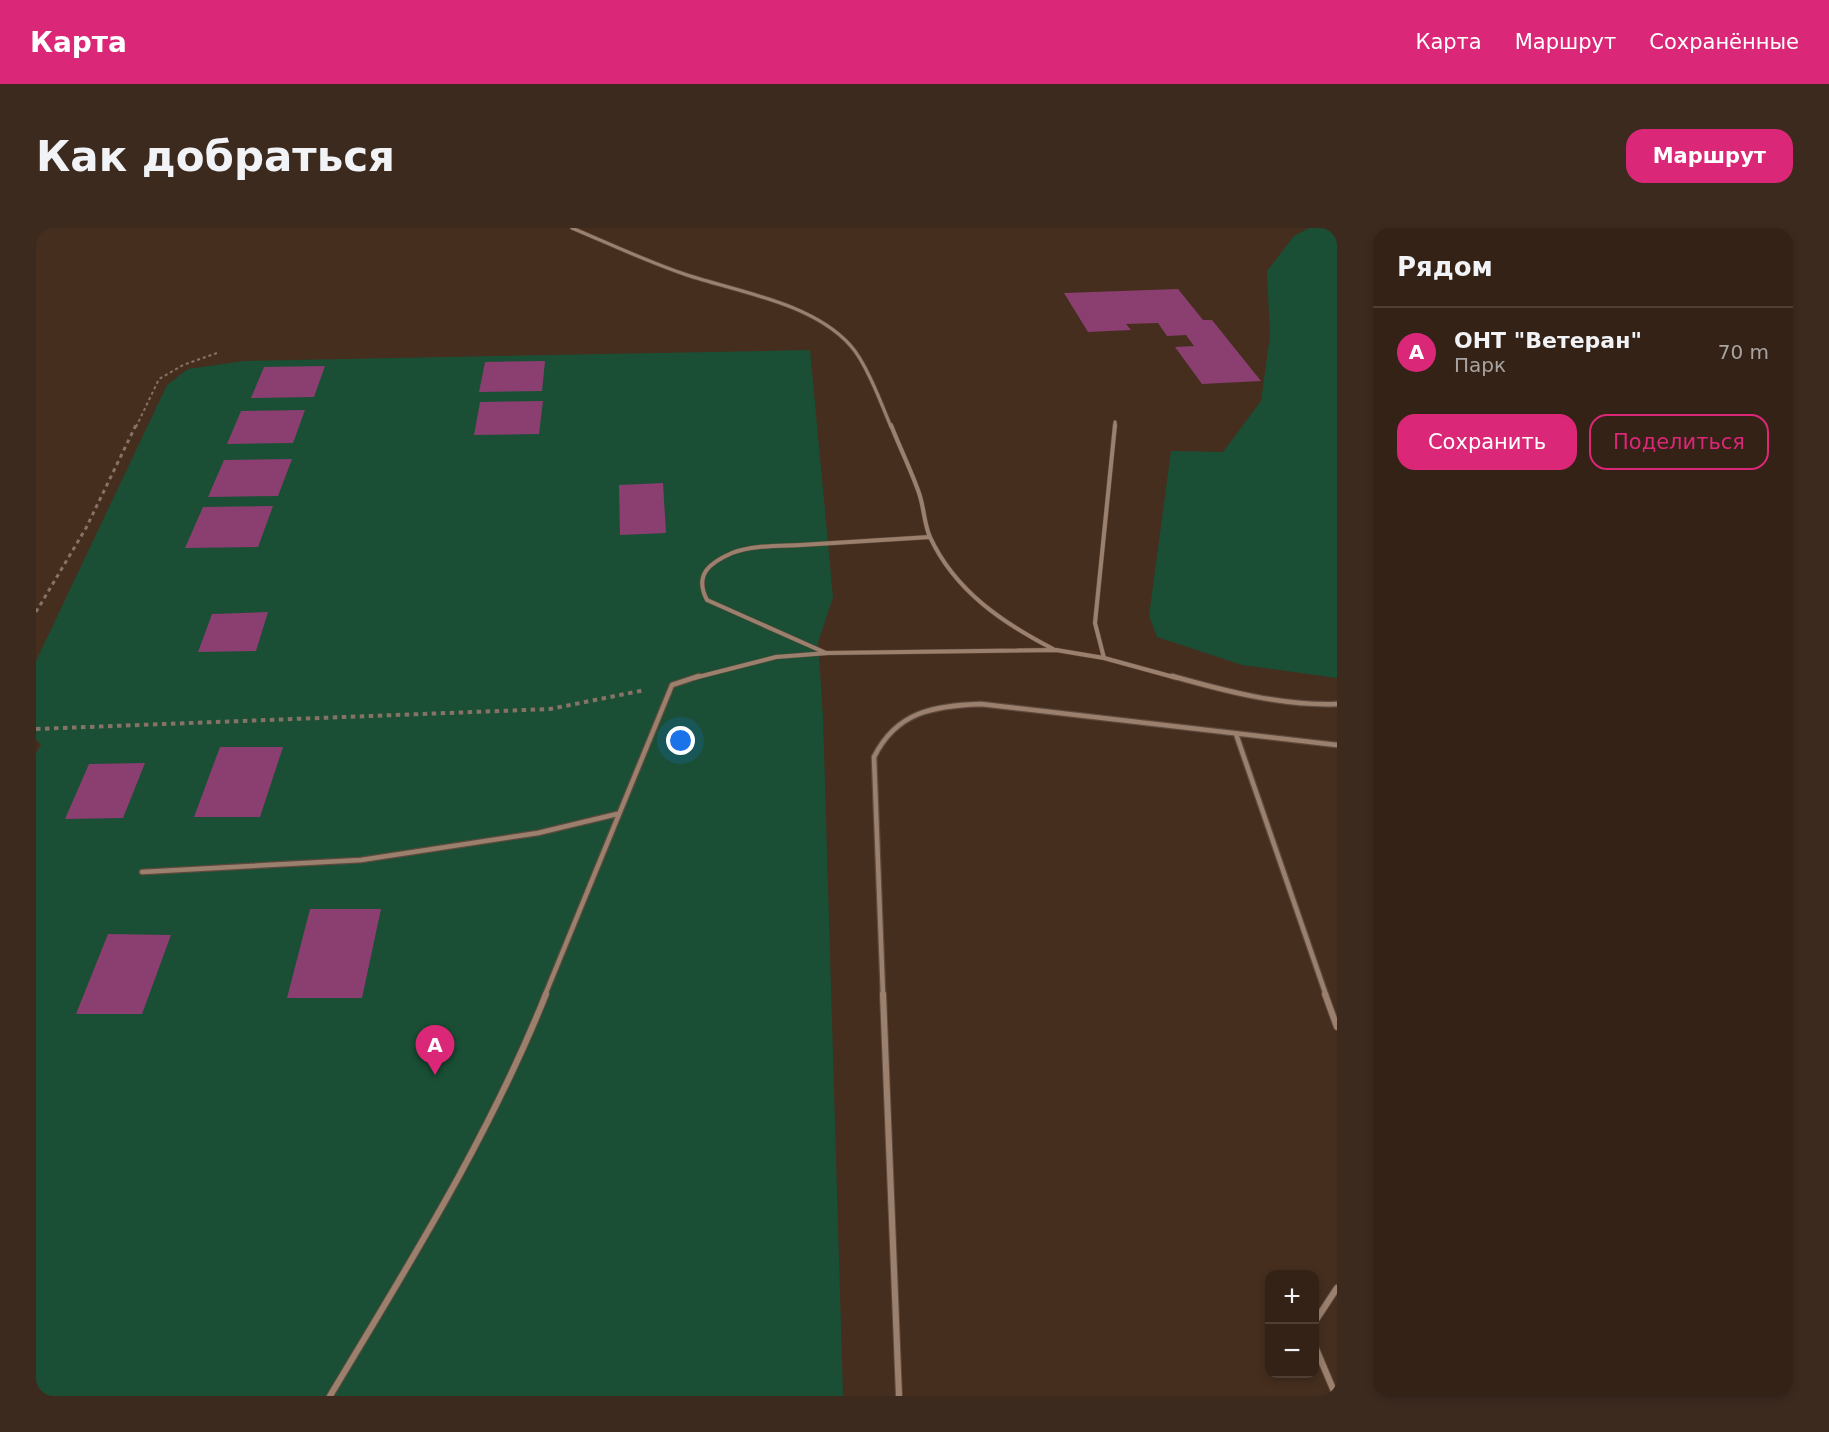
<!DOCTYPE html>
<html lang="ru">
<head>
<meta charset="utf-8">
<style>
	:root { --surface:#342216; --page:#3c2a1f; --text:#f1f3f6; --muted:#a9a4a1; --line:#4e3f35; --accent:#db2777 }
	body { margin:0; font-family:"DejaVu Sans",sans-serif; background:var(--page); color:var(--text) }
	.controls { position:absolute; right:18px; bottom:18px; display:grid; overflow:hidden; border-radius:12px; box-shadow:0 3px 9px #0003 }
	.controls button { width:54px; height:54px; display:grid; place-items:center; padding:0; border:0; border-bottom:2px solid var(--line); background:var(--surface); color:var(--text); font:30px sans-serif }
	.you { position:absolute; left:645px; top:513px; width:21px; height:21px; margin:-15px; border:4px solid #fff; border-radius:50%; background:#1a73e8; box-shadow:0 0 0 9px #1a73e833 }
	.badge { display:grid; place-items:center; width:39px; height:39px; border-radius:50%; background:var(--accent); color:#fff; font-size:20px; font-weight:700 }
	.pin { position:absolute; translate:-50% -50px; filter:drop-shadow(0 2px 3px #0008) }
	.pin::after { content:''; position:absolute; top:32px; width:21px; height:18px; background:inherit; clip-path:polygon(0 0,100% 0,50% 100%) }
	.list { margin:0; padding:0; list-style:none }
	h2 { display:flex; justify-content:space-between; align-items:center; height:78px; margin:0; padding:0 24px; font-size:26px }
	h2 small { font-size:20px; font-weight:400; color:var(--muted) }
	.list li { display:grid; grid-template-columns:39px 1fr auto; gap:18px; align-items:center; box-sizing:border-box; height:90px; padding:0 24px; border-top:2px solid var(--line) }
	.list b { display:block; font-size:22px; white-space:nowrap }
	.list p { margin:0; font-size:20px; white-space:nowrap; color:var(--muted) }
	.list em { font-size:20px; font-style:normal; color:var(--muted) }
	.actions { display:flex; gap:12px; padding:18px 24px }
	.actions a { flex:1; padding:14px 0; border:2px solid var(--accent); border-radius:18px; text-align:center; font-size:21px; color:var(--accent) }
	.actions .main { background:var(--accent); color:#fff }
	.map { position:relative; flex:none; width:1301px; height:1168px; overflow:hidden; border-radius:18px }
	header { display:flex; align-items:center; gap:36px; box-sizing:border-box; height:84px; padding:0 30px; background:var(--accent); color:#fff }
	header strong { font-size:28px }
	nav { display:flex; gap:33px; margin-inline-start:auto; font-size:21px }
	.intro { display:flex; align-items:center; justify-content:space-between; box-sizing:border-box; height:144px; padding:0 36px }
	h1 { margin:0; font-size:42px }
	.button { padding:15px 27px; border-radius:18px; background:var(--accent); color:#fff; font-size:21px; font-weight:700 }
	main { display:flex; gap:36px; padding:0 36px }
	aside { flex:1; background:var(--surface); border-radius:18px; box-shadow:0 3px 9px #0003 }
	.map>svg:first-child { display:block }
</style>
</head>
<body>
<header>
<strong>Карта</strong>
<nav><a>Карта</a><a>Маршрут</a><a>Сохранённые</a></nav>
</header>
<div class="intro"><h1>Как добраться</h1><a class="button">Маршрут</a></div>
<main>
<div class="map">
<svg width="1301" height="1168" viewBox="0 0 1301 1168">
	<rect width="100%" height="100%" fill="#452e1e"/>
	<!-- green -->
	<path fill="#1a4f35" d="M1273,0H1301V450L1206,437L1121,409L1113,388L1135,223L1187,224L1225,173L1234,108L1231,43L1258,8Z
		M774,122L797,369L782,414L787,489L807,1168H0V525L5,517L0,511V433L131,157L152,141L208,133Z"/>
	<!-- building -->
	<path fill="#8a3f70" d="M1142,61L1167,92H1176L1225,153L1166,156L1139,119L1158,118L1150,107L1131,108L1122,95L1090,96L1095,102L1052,104L1028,65Z
		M509,133L506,163L443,164L449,134Z
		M289,138L278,169L215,170L228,139Z
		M507,173L503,206L438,207L444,174Z
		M269,182L257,215L191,216L205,183Z
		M256,231L242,268L172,269L188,232Z
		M627,255L630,305L584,307L583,257Z
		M237,278L222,319L149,320L167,279Z
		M232,384L220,423L162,424L176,386Z
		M184,519H247L224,589H158Z
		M109,535L87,590L29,591L53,536Z
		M274,681H345L326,770H251Z
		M72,706L135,707L106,786H40Z"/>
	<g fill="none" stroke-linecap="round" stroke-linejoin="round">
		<defs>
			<path id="lane-far3" d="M536,0C574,16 612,34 651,47C703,64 776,75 814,117C830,134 846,177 855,199
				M1079,199V194"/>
			<path id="lane-far2" d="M855,197C864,220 875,242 883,265C888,279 888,296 894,309C919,363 967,395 1017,421
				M790,425L671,372C658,347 673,335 696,325C716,317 744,318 765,317C808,314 851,312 894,309
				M1068,430L1059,395L1079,197
				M658,450L740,429L792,425L1020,422L1068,430L1141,450"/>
			<path id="lane-far1" d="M1136,448C1189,463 1246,478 1301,476
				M1200,506L1290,767
				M106,644L325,632L502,605L581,586
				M509,767L636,457L663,448
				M847,767L838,529C861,483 898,478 945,476L1301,517"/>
			<path id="lane" d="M847,766L863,1168
				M1289,766L1301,799
				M1278,1095L1301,1060
				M1278,1116L1300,1168
				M294,1168C373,1036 453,909 510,766"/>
		</defs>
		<!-- lane-far3 casing -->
		<use href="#lane-far3" stroke="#5e4a3d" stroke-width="4.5"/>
		<!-- lane-far2 casing -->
		<use href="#lane-far2" stroke="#5e4a3d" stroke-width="5"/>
		<!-- lane-far1 casing -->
		<use href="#lane-far1" stroke="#5e4a3d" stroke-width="7"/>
		<!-- lane casing -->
		<use href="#lane" stroke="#5e4a3d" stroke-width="8"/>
		<!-- path-far2 -->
		<path stroke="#877366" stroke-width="2" stroke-dasharray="3 3" stroke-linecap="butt" d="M100,199L123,151L147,137L181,125"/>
		<!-- path-far1 -->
		<path stroke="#877366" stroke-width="3" stroke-dasharray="4 4" stroke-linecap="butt" d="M0,384L50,300L100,197"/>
		<!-- path -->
		<path stroke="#877366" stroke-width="4" stroke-dasharray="4.5 4.5" stroke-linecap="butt" d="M0,501L514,481L609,462"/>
		<!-- lane-far3 -->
		<use href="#lane-far3" stroke="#9b806e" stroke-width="3"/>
		<!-- lane-far2 -->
		<use href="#lane-far2" stroke="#9b806e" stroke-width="4"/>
		<!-- lane-far1 -->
		<use href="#lane-far1" stroke="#9b806e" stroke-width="4.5"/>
		<!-- lane -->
		<use href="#lane" stroke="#9b806e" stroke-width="6"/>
	</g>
</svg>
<div class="controls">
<button>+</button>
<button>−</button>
</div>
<div class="you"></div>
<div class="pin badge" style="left:399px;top:847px">A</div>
</div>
<aside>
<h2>Рядом<small></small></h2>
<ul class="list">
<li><span class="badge">A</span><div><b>ОНТ &quot;Ветеран&quot;</b><p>Парк</p></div><em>70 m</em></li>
</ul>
<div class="actions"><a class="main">Сохранить</a><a>Поделиться</a></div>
</aside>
</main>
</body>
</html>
